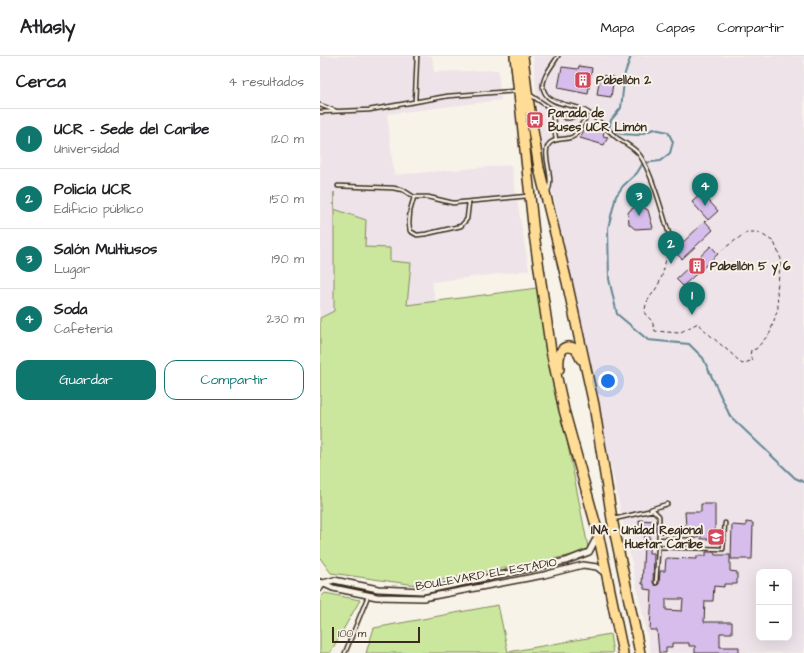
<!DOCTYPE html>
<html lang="es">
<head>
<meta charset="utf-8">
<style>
	:root { --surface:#fff; --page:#f2f2f2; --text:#202124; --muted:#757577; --line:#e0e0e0; --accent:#0f766e }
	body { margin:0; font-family:"Architects Daughter",sans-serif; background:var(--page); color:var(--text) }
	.controls { position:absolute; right:12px; bottom:12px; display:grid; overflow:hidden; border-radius:8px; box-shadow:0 4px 16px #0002 }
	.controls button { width:36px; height:36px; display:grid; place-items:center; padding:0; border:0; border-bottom:1px solid var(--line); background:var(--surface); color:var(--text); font:20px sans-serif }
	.scale { position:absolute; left:12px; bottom:10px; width:88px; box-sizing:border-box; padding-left:4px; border:2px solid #3b2a1e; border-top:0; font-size:11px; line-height:14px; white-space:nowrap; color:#3b2a1e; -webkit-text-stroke:3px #f7f3e8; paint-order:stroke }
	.you { position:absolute; left:288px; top:325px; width:14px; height:14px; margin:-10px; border:3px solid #fff; border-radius:50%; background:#1a73e8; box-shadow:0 0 0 6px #1a73e833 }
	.badge { display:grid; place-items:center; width:26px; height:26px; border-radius:50%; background:var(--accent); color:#fff; font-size:13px; font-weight:700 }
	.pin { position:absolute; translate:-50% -33px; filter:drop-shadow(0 1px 2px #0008) }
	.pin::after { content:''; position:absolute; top:21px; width:14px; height:12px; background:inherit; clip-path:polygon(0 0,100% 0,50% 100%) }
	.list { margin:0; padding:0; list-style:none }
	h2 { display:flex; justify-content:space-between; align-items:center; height:52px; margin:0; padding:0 16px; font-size:17px }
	h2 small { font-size:13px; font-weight:400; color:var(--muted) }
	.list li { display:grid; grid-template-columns:26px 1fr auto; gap:12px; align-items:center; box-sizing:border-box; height:60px; padding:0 16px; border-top:1px solid var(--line) }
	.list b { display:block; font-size:15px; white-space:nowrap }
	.list p { margin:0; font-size:13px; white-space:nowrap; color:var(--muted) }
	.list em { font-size:13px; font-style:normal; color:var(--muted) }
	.actions { display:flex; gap:8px; padding:12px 16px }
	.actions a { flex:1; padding:9px 0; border:1px solid var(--accent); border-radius:12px; text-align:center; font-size:14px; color:var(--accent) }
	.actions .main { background:var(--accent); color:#fff }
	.map { position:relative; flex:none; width:484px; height:597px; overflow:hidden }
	header { display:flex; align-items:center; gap:24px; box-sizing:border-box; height:56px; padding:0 20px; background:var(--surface); border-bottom:1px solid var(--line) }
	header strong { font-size:19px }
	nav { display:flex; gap:22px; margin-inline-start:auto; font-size:14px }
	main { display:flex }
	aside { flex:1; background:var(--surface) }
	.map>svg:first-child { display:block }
</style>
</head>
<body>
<header>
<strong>Atlasly</strong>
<nav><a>Mapa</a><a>Capas</a><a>Compartir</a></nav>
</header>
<main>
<aside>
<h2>Cerca<small>4 resultados</small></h2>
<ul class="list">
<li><span class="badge">1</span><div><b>UCR - Sede del Caribe</b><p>Universidad</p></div><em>120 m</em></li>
<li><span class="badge">2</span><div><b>Policía UCR</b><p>Edificio público</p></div><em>150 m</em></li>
<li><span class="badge">3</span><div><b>Salón Multiusos</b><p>Lugar</p></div><em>190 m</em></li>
<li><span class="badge">4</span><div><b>Soda</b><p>Cafetería</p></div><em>230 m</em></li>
</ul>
<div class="actions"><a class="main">Guardar</a><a>Compartir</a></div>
</aside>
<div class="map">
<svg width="484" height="597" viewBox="0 0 484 597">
	<rect width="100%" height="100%" fill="#f7f3e8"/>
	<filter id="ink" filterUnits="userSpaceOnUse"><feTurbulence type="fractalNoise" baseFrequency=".025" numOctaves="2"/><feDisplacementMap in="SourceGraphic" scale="8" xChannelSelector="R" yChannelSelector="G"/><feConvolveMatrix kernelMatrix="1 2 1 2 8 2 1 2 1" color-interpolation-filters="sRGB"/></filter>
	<g filter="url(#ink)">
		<!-- built -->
		<path fill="#ede3e9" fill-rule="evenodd" d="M0,0H112L114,16L178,14L181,44L67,58L74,119L191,109L209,214L112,226L148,447L0,415Z
			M213,0H484V597H331L220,76ZM439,516H469V582H439Z"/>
		<!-- green -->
		<path fill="#cbe69d" stroke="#83885e" d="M14,136V153L46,164L45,191L70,192V205L91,207L87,249L217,232L269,496L96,529L11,517L0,502V262L14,255Z
			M5,537L40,544L10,597H0V542Z
			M178,549L188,596L290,578L293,597H46L54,572Z"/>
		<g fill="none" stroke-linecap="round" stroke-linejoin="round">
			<!-- stream -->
			<path stroke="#648893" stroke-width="2" d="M311,0L305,17L301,52L291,64L289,73L301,78L318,79L334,73L348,76L353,86L350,97L340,105L323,107L317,117L303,130L296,140L288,172L289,223L297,258L328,284L369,288L383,302L410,360L475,422L484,426"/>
		</g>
		<!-- building -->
		<path fill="#d6bdec" stroke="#3b2a1e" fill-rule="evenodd" d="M259,10L272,12L268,38L238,32L242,11L258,13Z
			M280,19L294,21L291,41L277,39Z
			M266,70L284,75L283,80L288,81L284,89L260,82Z
			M382,137L398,155L388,164L372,146Z
			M317,150H321L328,154L333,172L315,173L309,168L308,157L310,154Z
			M385,165L393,174L362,203L354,195Z
			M391,190L398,198L363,230L356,223Z
			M381,448H395V483H381V472H366L365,456H381Z
			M319,464L336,465V475H330L329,497H334L333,527L335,529L339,528L340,515H345L346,502L377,503V500H386V496H394L395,499H410V515L417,516V528H404V531L394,530L393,545H385L384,566H412V577H400V591H419V597H375V590H369V587H352V591H346V597H339L337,574H330L332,534L324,533V528H322L325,470H319ZM346,543H363L362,555L346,554Z
			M426,466L433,467L432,503H411L412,469L426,470Z"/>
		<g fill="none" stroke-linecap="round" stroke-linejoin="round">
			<defs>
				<path id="service" d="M238,0C233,9 219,24 224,35C229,48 248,48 259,52C273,57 285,72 297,82C303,86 311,90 317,96C330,109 344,162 350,181
					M209,38L245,62H250L265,56
					M95,45L97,0
					M0,49L16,55
					M232,53L236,84
					M0,56L49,54L128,40L196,35
					M18,130L73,132L83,134L94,141H108L133,147L208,140
					M228,135C235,121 220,96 230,87C237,81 247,85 254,80L265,63V56
					M94,141L90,155L89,167L90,175L97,179L106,178L141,170L147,163L149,146
					M331,453L347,448
					M294,463L333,454L339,460V479L376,480
					M338,491L403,493L405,467
					M336,527L339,479
					M25,597L48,540"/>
				<path id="minor" d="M0,526L13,532L57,541L103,542L224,519L263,509L277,511L286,518
					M3,527L14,524L58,533L103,535L246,505L269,496L277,481
					M0,532L3,527"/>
				<path id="trunk" d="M195,0L214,178L231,295L244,354L278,477L303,597
					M203,0L207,36L219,112L247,226L274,349L292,463L320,597
					M239,313C238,301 240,285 256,293L261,303"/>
			</defs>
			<!-- service casing -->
			<use href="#service" stroke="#3b2a1e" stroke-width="5.5"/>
			<!-- minor casing -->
			<use href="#minor" stroke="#3b2a1e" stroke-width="8"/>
			<!-- trunk casing -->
			<use href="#trunk" stroke="#3b2a1e" stroke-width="12"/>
			<!-- path -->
			<path stroke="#3b2a1e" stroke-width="1" stroke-dasharray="4 3" stroke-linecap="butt" d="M350,184C346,198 345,215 339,227C334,239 324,243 325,258L332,265L335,275L359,277L378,267C392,283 408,293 422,308L433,304L430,300L431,294L436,293L450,277L458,252L457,234L461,203L454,186L438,176H427L399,196"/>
			<!-- service -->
			<use href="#service" stroke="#f7f3e8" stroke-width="2.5"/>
			<!-- minor -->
			<use href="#minor" stroke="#f7f3e8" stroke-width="5"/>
			<!-- trunk -->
			<use href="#trunk" stroke="#ffdd96" stroke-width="9"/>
		</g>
	</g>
	<!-- icons -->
	<defs>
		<symbol id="building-square" viewBox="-11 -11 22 22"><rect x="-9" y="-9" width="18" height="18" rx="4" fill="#d1495b" stroke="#f7f3e8"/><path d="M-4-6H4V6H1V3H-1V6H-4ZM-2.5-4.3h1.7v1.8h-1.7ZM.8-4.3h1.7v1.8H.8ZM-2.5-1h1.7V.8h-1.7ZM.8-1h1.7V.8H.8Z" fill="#fff"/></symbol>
		<symbol id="bus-square" viewBox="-11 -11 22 22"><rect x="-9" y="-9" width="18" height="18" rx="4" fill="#d1495b" stroke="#f7f3e8"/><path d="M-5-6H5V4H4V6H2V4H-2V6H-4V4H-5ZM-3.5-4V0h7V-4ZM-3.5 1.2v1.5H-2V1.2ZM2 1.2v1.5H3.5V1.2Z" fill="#fff"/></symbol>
		<symbol id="university-square" viewBox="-11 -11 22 22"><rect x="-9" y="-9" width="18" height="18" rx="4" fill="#d1495b" stroke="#f7f3e8"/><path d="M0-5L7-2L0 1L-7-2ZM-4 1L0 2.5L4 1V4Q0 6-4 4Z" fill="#fff"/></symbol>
	</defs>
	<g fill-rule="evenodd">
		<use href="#building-square" x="253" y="14" width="20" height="20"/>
		<use href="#bus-square" x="205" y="54" width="20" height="20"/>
		<use href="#building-square" x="367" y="200" width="20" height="20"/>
		<use href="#university-square" x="386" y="471" width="20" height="20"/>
	</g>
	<g text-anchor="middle" stroke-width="4" stroke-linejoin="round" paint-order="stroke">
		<!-- poi labels -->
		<g font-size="12" font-weight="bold" fill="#3b2a1e" stroke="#f7f3e8" text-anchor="start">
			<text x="276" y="28">Pabellón 2</text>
			<text x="228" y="61">Parada de<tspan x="228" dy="14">Buses UCR Limón</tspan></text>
			<text x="390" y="214">Pabellón 5 y 6</text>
			<text x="383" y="478" text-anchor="end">INA - Unidad Regional<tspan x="383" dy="14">Huetar Caribe</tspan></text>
		</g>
		<!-- street labels -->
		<g font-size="12" fill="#3b2a1e" stroke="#f7f3e8">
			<text transform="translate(166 518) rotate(-10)" y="4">BOULEVARD EL ESTADIO</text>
		</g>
	</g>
</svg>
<div class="controls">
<button>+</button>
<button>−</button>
</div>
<div class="scale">100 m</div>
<div class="you"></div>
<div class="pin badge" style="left:372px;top:259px">1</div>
<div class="pin badge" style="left:351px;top:208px">2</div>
<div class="pin badge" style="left:319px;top:160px">3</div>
<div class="pin badge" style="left:385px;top:150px">4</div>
</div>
</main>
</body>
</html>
